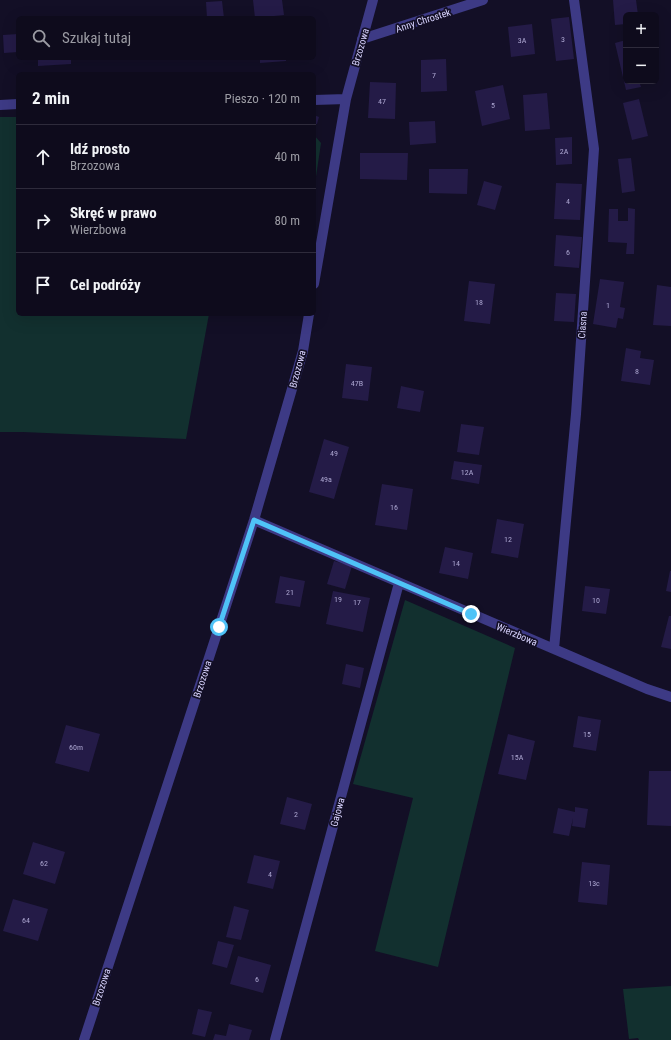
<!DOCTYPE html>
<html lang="pl">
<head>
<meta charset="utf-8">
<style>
	:root { --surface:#0e0b1c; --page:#1c1929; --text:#f1f3f6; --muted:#9b9ba3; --line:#2e2b3b }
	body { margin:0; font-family:"Roboto Condensed",sans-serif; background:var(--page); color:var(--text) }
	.controls { position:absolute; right:12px; top:12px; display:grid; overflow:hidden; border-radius:6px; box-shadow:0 4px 16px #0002 }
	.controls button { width:36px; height:36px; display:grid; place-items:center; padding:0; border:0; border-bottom:1px solid var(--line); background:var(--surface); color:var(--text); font:20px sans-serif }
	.stop { position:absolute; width:12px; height:12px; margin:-9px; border:3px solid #4fc3f7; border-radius:50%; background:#fff }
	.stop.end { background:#4fc3f7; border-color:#fff; box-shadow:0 1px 4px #0008 }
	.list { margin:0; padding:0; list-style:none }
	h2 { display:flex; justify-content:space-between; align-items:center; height:52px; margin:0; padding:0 16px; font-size:17px }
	h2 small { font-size:13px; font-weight:400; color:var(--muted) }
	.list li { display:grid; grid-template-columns:26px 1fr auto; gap:12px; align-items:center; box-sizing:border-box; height:64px; padding:0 16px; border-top:1px solid var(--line) }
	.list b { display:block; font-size:15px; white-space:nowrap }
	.list p { margin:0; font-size:13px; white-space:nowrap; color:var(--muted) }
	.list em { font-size:13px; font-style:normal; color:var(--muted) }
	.icon { flex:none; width:22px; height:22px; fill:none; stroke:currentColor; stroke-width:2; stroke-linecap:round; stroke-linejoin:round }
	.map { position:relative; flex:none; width:671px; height:1040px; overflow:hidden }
	.search { position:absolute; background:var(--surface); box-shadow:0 4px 16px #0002; left:16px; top:16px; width:300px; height:44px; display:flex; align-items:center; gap:10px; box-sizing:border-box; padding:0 14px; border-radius:6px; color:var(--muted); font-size:15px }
	.panel { position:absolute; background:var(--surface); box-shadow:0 4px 16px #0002; left:16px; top:72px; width:300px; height:244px; border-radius:6px }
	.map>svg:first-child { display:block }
</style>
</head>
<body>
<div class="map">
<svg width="671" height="1040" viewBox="0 0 671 1040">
	<rect width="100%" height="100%" fill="#130f26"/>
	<!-- green -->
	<path fill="#12302f" d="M0,117H18V314H209L186,439L23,432H0Z
		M314,135L321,143L314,190Z
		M405,600L515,648L438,967L375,951L413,798L353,784Z
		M671,986V1040H639L638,1038L629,1039L623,989Z"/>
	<!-- building -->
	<path fill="#241b47" d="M253,0H282L284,15L255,18Z
		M613,0H636L638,15H626V24L615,25Z
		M222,1L224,18H207L206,2Z
		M569,17L574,59L556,61L551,19Z
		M532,24L535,54L511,57L508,27Z
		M18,34V52L4,53L3,35Z
		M626,40V81H639L641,87L626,90L615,43Z
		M38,58H71V64L38,66Z
		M260,58H286V61L260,63Z
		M446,59L447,91L421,92V60Z
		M370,82L396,83L395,119L368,118Z
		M503,85L510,119L482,126L475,91Z
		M547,93L550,129L525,131L523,95Z
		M639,99L648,136L632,140L623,103Z
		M314,115L319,117L317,124H314Z
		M435,121L436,143L410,145L409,122Z
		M572,137V164L556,165L555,138Z
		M360,153H408L407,180L360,179Z
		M631,158L635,191L622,193L618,159Z
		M429,169H468L467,194L429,193Z
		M484,181L502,186L495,210L477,205Z
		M556,183L582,184L580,220L554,219Z
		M628,208L635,209L634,254H626L627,243L608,242L609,209H618V221H628Z
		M556,235L582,237L579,268L554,266Z
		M600,279L624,282L620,307L625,308L623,319L618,318L616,328L593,324Z
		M469,281L495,284L490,324L464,321Z
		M657,285L671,287V326L653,325Z
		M556,293L576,294L574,322L554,321Z
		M626,348L641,351L640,358L654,360L650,385L621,381Z
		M346,364L372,367L368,401L342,398Z
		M401,386L424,391L420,412L397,408Z
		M461,424L484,427L479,455L457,452Z
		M324,439L349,447L334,499L309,492Z
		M454,461L482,465L479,484L451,479Z
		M382,484L413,489L407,530L375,525Z
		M497,519L524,524L518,558L491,553Z
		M445,547L473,553L468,579L439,573Z
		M334,561L352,566L345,589L327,584Z
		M670,571H671V592L666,591Z
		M280,576L305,581L300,607L275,603Z
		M585,586L610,589L606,614L582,611Z
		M333,591L370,598L363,632L326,624Z
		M669,616H671V649L661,647Z
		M346,664L364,668L360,688L342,684Z
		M578,716L601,720L596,751L573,747Z
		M66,725L100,734L89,772L55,763Z
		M508,734L535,741L526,780L498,774Z
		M649,771H671V826L647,825Z
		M287,797L312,804L305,830L280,824Z
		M575,807L588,809L585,828L572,826L573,818L569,836L553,833L558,808L575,812Z
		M33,842L65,852L55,884L23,874Z
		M254,855L280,861L273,889L247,883Z
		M582,862L610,865L607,905L578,902Z
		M13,899L48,909L38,941L3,931Z
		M234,906L249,910L241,940L226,937Z
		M218,941L234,945L227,968L212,964Z
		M238,956L271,965L263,993L230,984Z
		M198,1009L212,1012L205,1037L192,1034Z
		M229,1024L252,1030L249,1040H213L215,1034L226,1036Z"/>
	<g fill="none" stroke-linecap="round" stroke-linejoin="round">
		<!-- minor -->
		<path stroke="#3d3a85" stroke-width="10" d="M362,39L483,0
			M314,100L346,99
			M0,105L18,104
			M314,284L346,99L373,0
			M254,520L647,689L671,697
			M554,649L576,414L594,149L574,0
			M84,1040L254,520L303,351L309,314
			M275,1040L399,583"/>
	</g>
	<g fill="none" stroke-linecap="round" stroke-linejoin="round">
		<!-- route -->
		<path stroke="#4fc3f7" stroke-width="5" d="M219,627L254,520L471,614"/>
	</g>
	<g text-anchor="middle" stroke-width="3.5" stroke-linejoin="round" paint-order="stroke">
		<!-- number labels -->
		<g font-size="8" fill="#aca6d1">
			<text x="563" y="42">3</text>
			<text x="522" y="43">3A</text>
			<text x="434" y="78">7</text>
			<text x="382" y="104">47</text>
			<text x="493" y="108">5</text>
			<text x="564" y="154">2A</text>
			<text x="568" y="204">4</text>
			<text x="568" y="255">6</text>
			<text x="479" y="305">18</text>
			<text x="608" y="308">1</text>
			<text x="637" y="374">8</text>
			<text x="357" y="386">47B</text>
			<text x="334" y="456">49</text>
			<text x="467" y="475">12A</text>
			<text x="326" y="482">49a</text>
			<text x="394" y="510">16</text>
			<text x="508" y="542">12</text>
			<text x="456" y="566">14</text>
			<text x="290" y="595">21</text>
			<text x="338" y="602">19</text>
			<text x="596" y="603">10</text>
			<text x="357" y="605">17</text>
			<text x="587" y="737">15</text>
			<text x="76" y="750">60m</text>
			<text x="517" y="760">15A</text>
			<text x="296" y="817">2</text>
			<text x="44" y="866">62</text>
			<text x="270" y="877">4</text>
			<text x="594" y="886">13c</text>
			<text x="26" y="923">64</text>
			<text x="257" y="982">6</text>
		</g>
		<!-- street labels -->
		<g font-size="10" fill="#d9d4ff" stroke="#130f26">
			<text transform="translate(423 20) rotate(-18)" y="4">Anny Chrostek</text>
			<text transform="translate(360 47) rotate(-74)" y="4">Brzozowa</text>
			<text transform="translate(582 325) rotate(-86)" y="4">Ciasna</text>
			<text transform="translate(297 369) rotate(-75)" y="4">Brzozowa</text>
			<text transform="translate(517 634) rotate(23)" y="4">Wierzbowa</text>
			<text transform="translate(202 679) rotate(-72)" y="4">Brzozowa</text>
			<text transform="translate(337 812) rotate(-75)" y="4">Gajowa</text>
			<text transform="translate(101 987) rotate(-72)" y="4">Brzozowa</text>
		</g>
	</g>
</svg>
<div class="controls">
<button>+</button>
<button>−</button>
</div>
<div class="stop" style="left:219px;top:627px"></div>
<div class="stop end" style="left:471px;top:614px"></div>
<div class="search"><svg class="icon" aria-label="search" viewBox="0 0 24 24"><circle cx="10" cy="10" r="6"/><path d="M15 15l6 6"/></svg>Szukaj tutaj</div>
<section class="panel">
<h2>2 min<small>Pieszo · 120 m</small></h2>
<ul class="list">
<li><svg class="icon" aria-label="ahead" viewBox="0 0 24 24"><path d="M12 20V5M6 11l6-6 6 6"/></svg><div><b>Idź prosto</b><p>Brzozowa</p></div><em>40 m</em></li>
<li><svg class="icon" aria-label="right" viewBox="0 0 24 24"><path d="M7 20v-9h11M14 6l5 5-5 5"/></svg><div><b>Skręć w prawo</b><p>Wierzbowa</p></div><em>80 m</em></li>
<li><svg class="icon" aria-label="arrive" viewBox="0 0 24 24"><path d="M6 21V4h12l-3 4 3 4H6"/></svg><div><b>Cel podróży</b></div></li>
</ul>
</section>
</div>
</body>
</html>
